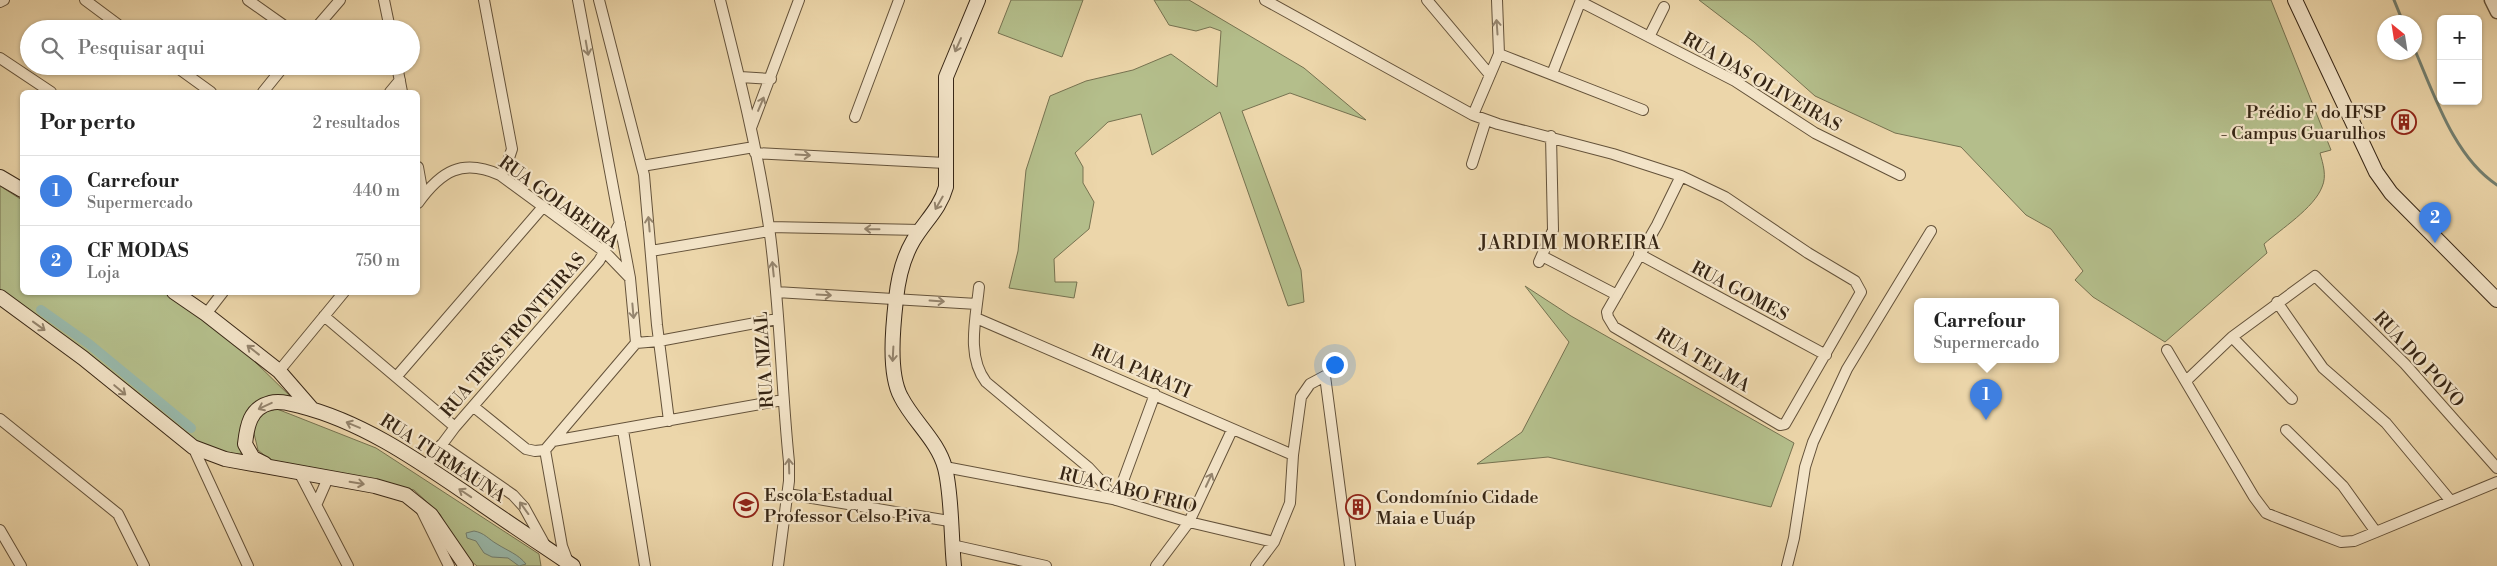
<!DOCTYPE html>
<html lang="pt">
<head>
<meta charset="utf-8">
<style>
	:root { --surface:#fff; --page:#f2f2f2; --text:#222; --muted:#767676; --line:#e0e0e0; --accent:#d93025 }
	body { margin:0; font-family:"Libre Bodoni",serif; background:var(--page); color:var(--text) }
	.controls { position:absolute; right:15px; top:15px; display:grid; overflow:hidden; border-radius:8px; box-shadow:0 1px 4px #0004 }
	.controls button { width:45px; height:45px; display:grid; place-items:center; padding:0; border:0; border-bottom:1px solid var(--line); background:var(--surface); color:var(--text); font:25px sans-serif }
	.compass { position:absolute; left:2377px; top:15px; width:45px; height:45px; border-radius:50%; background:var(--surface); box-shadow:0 1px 4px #0004; rotate:330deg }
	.you { position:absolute; left:1334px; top:364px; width:18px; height:18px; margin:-12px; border:4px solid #fff; border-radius:50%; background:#1a73e8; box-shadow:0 0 0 8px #1a73e833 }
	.badge { display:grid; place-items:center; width:32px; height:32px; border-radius:50%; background:var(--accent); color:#fff; font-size:16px; font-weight:700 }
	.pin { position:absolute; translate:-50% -41px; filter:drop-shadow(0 1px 2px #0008) }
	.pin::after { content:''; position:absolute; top:26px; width:18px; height:15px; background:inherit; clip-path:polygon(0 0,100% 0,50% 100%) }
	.popup { position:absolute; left:1914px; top:298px; width:145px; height:65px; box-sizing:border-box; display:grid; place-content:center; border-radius:8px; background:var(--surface); filter:drop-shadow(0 1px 4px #0005); font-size:16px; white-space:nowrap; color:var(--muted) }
	.popup b { font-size:19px; color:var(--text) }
	.popup::after { content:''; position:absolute; left:50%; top:100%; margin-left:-10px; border:10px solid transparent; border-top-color:var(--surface) }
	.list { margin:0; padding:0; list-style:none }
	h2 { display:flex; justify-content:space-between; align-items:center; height:65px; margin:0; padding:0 20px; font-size:21px }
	h2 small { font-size:16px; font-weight:400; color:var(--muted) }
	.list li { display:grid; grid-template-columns:32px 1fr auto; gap:15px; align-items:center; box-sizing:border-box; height:70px; padding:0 20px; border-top:1px solid var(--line) }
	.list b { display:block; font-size:19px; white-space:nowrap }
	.list p { margin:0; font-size:16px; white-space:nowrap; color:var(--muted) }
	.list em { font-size:16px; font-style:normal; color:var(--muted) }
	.icon { flex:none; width:28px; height:28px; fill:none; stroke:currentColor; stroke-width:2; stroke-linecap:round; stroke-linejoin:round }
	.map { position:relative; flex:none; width:2497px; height:566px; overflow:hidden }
	.search { position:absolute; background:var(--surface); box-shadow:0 1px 4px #0004; left:20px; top:20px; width:400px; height:55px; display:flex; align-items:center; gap:12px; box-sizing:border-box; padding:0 18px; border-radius:28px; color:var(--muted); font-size:19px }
	.panel { position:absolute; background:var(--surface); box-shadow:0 1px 4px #0004; left:20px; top:90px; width:400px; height:205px; border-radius:8px }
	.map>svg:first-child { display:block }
</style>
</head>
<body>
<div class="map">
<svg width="2497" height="566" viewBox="0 0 2497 566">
	<rect width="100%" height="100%" fill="#ecd6aa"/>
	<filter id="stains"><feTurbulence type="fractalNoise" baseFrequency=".004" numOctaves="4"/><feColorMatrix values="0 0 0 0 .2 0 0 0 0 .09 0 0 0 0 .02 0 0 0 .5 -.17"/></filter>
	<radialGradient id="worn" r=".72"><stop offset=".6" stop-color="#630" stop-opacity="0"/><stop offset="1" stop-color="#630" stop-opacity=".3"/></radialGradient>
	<!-- green -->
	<path fill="#b4be8b" stroke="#767250" d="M1011,0H1083L1062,57L998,33Z
		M1154,0H1189L1304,68L1366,120L1290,93L1242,111L1301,270L1304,302L1288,306L1220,112L1152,155L1141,114L1108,122L1075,153L1083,167V183L1094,202L1089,229L1054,259L1055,282H1077L1074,298L1009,288L1018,251L1026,170L1050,96L1086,81L1133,70L1171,54L1217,87L1221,31L1210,27L1196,31L1169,25Z
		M1699,0H2271L2331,150L2320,153C2323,164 2327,176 2322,187C2314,208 2281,229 2264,244L2267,253L2165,342L2093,297L2075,280L2083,271L2051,229L2026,215L1961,147L1895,133L1815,96L1754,42Z
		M0,186L22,200V292L165,293L207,320L248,355L293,399H281L243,429L241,454H229L204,447L0,293Z
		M1525,286L1571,316L1794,443L1771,507L1548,457L1477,464L1522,432L1569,342Z
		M277,409L376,448L539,554L541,566H477L460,552L440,514L414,490L357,476L270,460L258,450L252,425L262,412Z"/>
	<!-- water -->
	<path fill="#99b9ab" stroke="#727e6f" d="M474,531C485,533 488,539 497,544C508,551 518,554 526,564L519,566L508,558L492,557L484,553L476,541L467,538L466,533Z"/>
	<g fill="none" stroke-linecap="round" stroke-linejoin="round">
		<!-- stream -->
		<path stroke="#727e6f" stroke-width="3" d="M2394,0L2403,22
			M2414,48C2434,94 2454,157 2497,185"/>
		<!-- canal -->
		<path stroke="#99b9ab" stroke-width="10" d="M41,310L89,344L191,428"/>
		<defs>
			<path id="minor" d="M85,0L124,29
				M248,0L289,29
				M384,0L390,29
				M484,0L512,149L506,167L500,175
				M578,0L630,278L636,343
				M599,0L644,175L657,325L669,421
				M720,0C739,75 758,151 769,227C780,305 781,384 789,462V481L778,566
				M1265,0L1473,115L1498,124L1613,154L1681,176L1725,197L1808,253L1855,281L1861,292L1785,424L1780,425L1614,327L1608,317L1607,312L1657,225L1681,176
				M1427,0L1490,75
				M0,2L4,0
				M1581,2L1735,81L1815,133L1900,175
				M315,29L340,0
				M1649,37L1664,7
				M1499,54L1643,110
				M0,58L51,92
				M175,66L211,92
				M397,66L402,92
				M1552,74L1581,0
				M740,77L771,79
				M263,92L284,66
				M390,92L400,80
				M1473,115L1499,54L1497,0
				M855,117L899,0
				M751,128L799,0
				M755,153L945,163
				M1472,164L1486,120
				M642,166L754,147
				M418,167L423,195
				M418,203C441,171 462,158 500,175L605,252L630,278
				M769,227L921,230
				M651,251L769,231
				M1639,254L1826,355
				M1542,256L1617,295
				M1539,262L1553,230L1551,136
				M979,287C976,318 966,356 986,382L1088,467L1102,482L1113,499
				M776,292L977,304
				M2277,302L2323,368L2386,423L2450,500
				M206,314L223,292
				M324,316L455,427
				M976,318L1293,455
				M2232,337L2292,399
				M636,343L659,341L777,319
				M2167,350L2254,497L2266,513L2273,516L2341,542L2354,541L2376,532L2497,482
				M279,371L344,292
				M397,376L542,208
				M2186,381L2232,337L2315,276L2405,364L2497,468
				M474,407L526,449L535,451L545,450
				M0,419L118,514L144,566
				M623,430L645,566
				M2286,430L2343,486L2376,532
				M553,441L783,400
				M441,445L513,495L524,507L546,547
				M193,447L248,566
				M545,450L636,343
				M545,450L562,546L568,562
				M426,466L455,427L599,261L620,223
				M945,467L1113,499L1189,522L1274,542
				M300,474L348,566
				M788,494L949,521
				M1116,500L1155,394
				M317,503L328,478
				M422,511L449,566
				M0,530L21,566
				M952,545L1046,566
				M1156,566L1189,522L1232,430
				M1256,566L1274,542L1290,503L1293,455L1301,397L1310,384L1325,376L1350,566
				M1787,566L1794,538L1805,467L1813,442L1847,369L1931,231"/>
			<path id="tertiary" d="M2491,0L2497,12"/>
			<path id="secondary" d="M2295,0L2376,172L2391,193L2497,300
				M0,177L22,190
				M174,292L206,314L279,371L312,409
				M0,297L83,358L193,447L225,459L375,486L406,495L431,515L466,566
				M265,464L253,458L245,444C247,426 250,408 270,403C280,400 291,404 300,406C363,422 417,460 470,496C504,520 539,543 573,566
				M954,566C951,537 952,495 945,468C938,441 913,421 901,397C888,373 893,326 896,299C898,280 903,258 913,241C924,222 940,209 946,187V77L978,0"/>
		</defs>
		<!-- minor casing -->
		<use href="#minor" stroke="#64523a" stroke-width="12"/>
		<!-- tertiary casing -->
		<use href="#tertiary" stroke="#64523a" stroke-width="15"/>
		<!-- secondary casing -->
		<use href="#secondary" stroke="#372615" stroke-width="16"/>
		<!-- minor -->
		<use href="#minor" stroke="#f3e4c8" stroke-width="10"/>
		<!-- tertiary -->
		<use href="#tertiary" stroke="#f3e4c8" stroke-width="12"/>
		<!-- secondary -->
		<use href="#secondary" stroke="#f3e4c8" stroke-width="14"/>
	</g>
	<!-- one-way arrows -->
	<defs><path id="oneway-shaft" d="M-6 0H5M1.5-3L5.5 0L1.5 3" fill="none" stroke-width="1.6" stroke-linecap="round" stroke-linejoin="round" transform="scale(1.25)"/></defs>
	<g stroke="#95856e">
		<use href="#oneway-shaft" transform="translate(1497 27) rotate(-94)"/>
		<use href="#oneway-shaft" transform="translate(958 45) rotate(114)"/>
		<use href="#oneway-shaft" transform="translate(587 48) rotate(80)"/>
		<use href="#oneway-shaft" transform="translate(761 104) rotate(-67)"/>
		<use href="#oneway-shaft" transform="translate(803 155) rotate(3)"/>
		<use href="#oneway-shaft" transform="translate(939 203) rotate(120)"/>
		<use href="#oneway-shaft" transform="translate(649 224) rotate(-95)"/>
		<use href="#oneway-shaft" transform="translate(872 229) rotate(-179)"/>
		<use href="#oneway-shaft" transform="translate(773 269) rotate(-96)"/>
		<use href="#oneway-shaft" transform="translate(824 295) rotate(3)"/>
		<use href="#oneway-shaft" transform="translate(937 301) rotate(4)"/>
		<use href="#oneway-shaft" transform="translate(633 311) rotate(85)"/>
		<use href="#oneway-shaft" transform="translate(39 326) rotate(36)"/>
		<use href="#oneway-shaft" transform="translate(253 350) rotate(-142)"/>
		<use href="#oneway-shaft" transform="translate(893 354) rotate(93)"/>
		<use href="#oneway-shaft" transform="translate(120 390) rotate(40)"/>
		<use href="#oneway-shaft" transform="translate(265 406) rotate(155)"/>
		<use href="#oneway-shaft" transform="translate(353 425) rotate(-157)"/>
		<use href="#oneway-shaft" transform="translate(789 466) rotate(-92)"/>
		<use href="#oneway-shaft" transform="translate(1209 480) rotate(-65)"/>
		<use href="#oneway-shaft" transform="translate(357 483) rotate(9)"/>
		<use href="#oneway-shaft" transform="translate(465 493) rotate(-146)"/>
		<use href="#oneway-shaft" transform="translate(524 508) rotate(-126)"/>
	</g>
	<!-- icons -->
	<defs>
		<symbol id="building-ring" viewBox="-11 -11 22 22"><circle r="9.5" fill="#f3e4c8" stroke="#8f2418" stroke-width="1.5"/><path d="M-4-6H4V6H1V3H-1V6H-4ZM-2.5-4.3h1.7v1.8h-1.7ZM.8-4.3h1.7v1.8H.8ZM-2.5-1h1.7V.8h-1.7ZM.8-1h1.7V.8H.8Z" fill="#8f2418"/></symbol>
		<symbol id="school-ring" viewBox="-11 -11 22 22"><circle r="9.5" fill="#f3e4c8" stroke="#8f2418" stroke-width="1.5"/><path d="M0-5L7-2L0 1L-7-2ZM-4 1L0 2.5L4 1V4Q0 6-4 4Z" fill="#8f2418"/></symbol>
	</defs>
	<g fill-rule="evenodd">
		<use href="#building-ring" x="2390" y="108" width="28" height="28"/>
		<use href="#school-ring" x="732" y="491" width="28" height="28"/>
		<use href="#building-ring" x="1344" y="493" width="28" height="28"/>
	</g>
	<g text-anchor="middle" stroke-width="4.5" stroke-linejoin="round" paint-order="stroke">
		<!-- street labels -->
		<g font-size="18" fill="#372615" stroke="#f3e4c8">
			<text transform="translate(1762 82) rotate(30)" y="6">RUA DAS OLIVEIRAS</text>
			<text transform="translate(559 202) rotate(36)" y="6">RUA GOIABEIRA</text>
			<text transform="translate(1740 291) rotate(28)" y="6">RUA GOMES</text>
			<text transform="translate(513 335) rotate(-49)" y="6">RUA TRÊS FRONTEIRAS</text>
			<text transform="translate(2419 359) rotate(47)" y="6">RUA DO POVO</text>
			<text transform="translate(764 360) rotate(-94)" y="6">RUA NIZAL</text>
			<text transform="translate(1703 360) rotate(31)" y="6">RUA TELMA</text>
			<text transform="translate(1141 371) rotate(24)" y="6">RUA PARATI</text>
			<text transform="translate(443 458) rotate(33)" y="6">RUA TURMAUNA</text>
			<text transform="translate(1128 490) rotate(14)" y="6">RUA CABO FRIO</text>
		</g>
		<!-- poi labels -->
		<g font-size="18" fill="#372615" stroke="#f3e4c8" text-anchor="start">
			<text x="2386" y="118" text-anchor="end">Prédio F do IFSP<tspan x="2386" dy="21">- Campus Guarulhos</tspan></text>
			<text x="764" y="501">Escola Estadual<tspan x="764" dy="21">Professor Celso Piva</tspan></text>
			<text x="1376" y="503">Condomínio Cidade<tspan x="1376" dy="21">Maia e Uuáp</tspan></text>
		</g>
		<!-- neighbourhood labels -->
		<g font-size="19" letter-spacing="1" fill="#372615" stroke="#f3e4c8">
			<text x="1570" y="249">JARDIM MOREIRA</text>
		</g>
	</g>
	<rect width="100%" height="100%" filter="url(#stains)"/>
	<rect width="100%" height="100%" fill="url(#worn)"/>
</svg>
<div class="controls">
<button>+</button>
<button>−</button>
</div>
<svg class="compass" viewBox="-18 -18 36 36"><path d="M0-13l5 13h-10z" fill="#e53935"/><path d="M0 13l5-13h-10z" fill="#767676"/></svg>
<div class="you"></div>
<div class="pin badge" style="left:1986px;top:420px;background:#3f7fe0">1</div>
<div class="popup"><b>Carrefour</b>Supermercado</div>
<div class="pin badge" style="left:2435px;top:243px;background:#3f7fe0">2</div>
<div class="search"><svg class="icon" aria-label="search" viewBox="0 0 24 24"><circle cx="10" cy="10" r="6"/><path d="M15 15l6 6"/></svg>Pesquisar aqui</div>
<section class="panel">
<h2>Por perto<small>2 resultados</small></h2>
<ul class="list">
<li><span class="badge" style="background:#3f7fe0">1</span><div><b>Carrefour</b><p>Supermercado</p></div><em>440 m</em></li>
<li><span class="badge" style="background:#3f7fe0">2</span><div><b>CF MODAS</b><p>Loja</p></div><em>750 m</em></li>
</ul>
</section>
</div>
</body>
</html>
